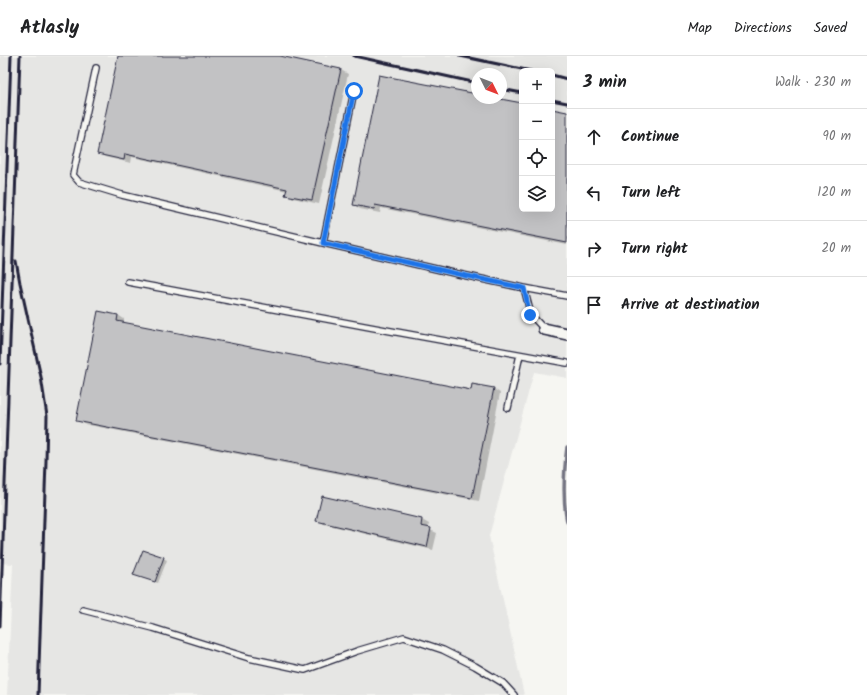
<!DOCTYPE html>
<html lang="en">
<head>
<meta charset="utf-8">
<style>
	:root { --surface:#fff; --page:#f6f6f6; --text:#202124; --muted:#757577; --line:#e0e0e0 }
	body { margin:0; font-family:Kalam,sans-serif; background:var(--page); color:var(--text) }
	.controls { position:absolute; right:12px; top:12px; display:grid; overflow:hidden; border-radius:6px; box-shadow:0 4px 16px #0002 }
	.controls button { width:36px; height:36px; display:grid; place-items:center; padding:0; border:0; border-bottom:1px solid var(--line); background:var(--surface); color:var(--text); font:20px sans-serif }
	.compass { position:absolute; left:471px; top:12px; width:36px; height:36px; border-radius:50%; background:var(--surface); box-shadow:0 4px 16px #0002; rotate:132deg }
	.stop { position:absolute; width:12px; height:12px; margin:-9px; border:3px solid #1a73e8; border-radius:50%; background:#fff }
	.stop.end { background:#1a73e8; border-color:#fff; box-shadow:0 1px 4px #0008 }
	.list { margin:0; padding:0; list-style:none }
	h2 { display:flex; justify-content:space-between; align-items:center; height:52px; margin:0; padding:0 16px; font-size:17px }
	h2 small { font-size:13px; font-weight:400; color:var(--muted) }
	.list li { display:grid; grid-template-columns:26px 1fr auto; gap:12px; align-items:center; box-sizing:border-box; height:56px; padding:0 16px; border-top:1px solid var(--line) }
	.list b { display:block; font-size:15px; white-space:nowrap }
	.list em { font-size:13px; font-style:normal; color:var(--muted) }
	.icon { flex:none; width:22px; height:22px; fill:none; stroke:currentColor; stroke-width:2; stroke-linecap:round; stroke-linejoin:round }
	.map { position:relative; flex:none; width:567px; height:639px; overflow:hidden }
	header { display:flex; align-items:center; gap:24px; box-sizing:border-box; height:56px; padding:0 20px; background:var(--surface); border-bottom:1px solid var(--line) }
	header strong { font-size:19px }
	nav { display:flex; gap:22px; margin-inline-start:auto; font-size:14px }
	main { display:flex }
	aside { flex:1; background:var(--surface) }
	.map>svg:first-child { display:block }
</style>
</head>
<body>
<header>
<strong>Atlasly</strong>
<nav><a>Map</a><a>Directions</a><a>Saved</a></nav>
</header>
<main>
<div class="map">
<svg width="567" height="639" viewBox="0 0 567 639">
	<rect width="100%" height="100%" fill="#f6f6f2"/>
	<filter id="ink" filterUnits="userSpaceOnUse"><feTurbulence type="fractalNoise" baseFrequency=".025" numOctaves="2"/><feDisplacementMap in="SourceGraphic" scale="8" xChannelSelector="R" yChannelSelector="G"/><feConvolveMatrix kernelMatrix="1 2 1 2 8 2 1 2 1" color-interpolation-filters="sRGB"/></filter>
	<g filter="url(#ink)">
		<!-- built -->
		<path fill="#e6e6e4" fill-rule="evenodd" d="M0,0H567V322L534,316L489,480L524,639H7L13,508L0,507ZM522,15H552V153H522ZM477,18H501V42H477Z"/>
		<!-- shadow -->
		<path fill="#0003" d="M119,0H275L341,14L348,18L319,148L293,142L286,138L287,135L132,101L131,107L105,101L98,97Z
			M477,39V42H490L522,48V153H552V54L567,57V189L381,152L380,157L360,153L354,149Z
			M118,259L124,263V267L472,335L494,333L500,337L479,445L84,368L77,364Z
			M323,441L422,464L429,468L428,473L437,477L433,494L324,468L317,464Z
			M163,502L167,504L158,527L138,520Z"/>
		<g fill="none" stroke-linecap="round" stroke-linejoin="round">
			<!-- stream -->
			<path stroke="#757583" stroke-width="3.5" d="M567,391C564,415 562,441 567,466"/>
		</g>
		<!-- building -->
		<path fill="#c2c2c4" stroke="#22223b" d="M118,0H280L341,13L312,144L285,139L287,133L125,98L124,104L97,98Z
			M379,19L477,38V42H495L522,47V153H552V53L567,56V187L375,149L374,153L353,149Z
			M98,255L118,259L117,265L471,334L472,328L494,332L472,442L76,365Z
			M322,440L422,463L421,470L431,472L427,491L316,465Z
			M143,494L164,501L155,526L133,519Z"/>
		<g fill="none" stroke-linecap="round" stroke-linejoin="round">
			<defs>
				<path id="lane" d="M96,12L73,119L79,126L122,139L323,187L458,218L524,232L531,259L544,273
					M323,187L354,35
					M128,226L391,275L567,307
					M524,232L567,240
					M508,352L520,299
					M83,554L153,572L249,602L305,614L357,595L404,581L443,594L475,610L503,627L514,639"/>
				<path id="street" d="M544,273L567,278"/>
			</defs>
			<!-- lane casing -->
			<use href="#lane" stroke="#22223b" stroke-width="8"/>
			<!-- street casing -->
			<use href="#street" stroke="#22223b" stroke-width="14"/>
			<!-- lane -->
			<use href="#lane" stroke="#f6f6f2" stroke-width="5.5"/>
			<!-- street -->
			<use href="#street" stroke="#f6f6f2" stroke-width="11"/>
			<!-- rail -->
			<path stroke="#22223b" stroke-width="3" d="M354,0L477,27
				M460,0L531,15
				M552,19L567,23
				M501,33L522,37
				M552,44L567,47
				M16,205L20,227L41,321L47,360L46,405L38,639
				M0,308L11,0
				M0,570L20,0"/>
		</g>
	</g>
	<g fill="none" stroke-linecap="round" stroke-linejoin="round" filter="url(#ink)">
		<!-- route -->
		<path stroke="#1a73e8" stroke-width="5" d="M354,35L323,187L458,218L524,232L530,259"/>
	</g>
</svg>
<div class="controls">
<button>+</button>
<button>−</button>
<button><svg class="icon" aria-label="locate" viewBox="0 0 24 24"><circle cx="12" cy="12" r="6"/><path d="M12 2v4M12 18v4M2 12h4M18 12h4"/></svg></button>
<button><svg class="icon" aria-label="layers" viewBox="0 0 24 24"><path d="M12 4l9 5-9 5-9-5zM3 14l9 5 9-5"/></svg></button>
</div>
<svg class="compass" viewBox="-18 -18 36 36"><path d="M0-13l5 13h-10z" fill="#e53935"/><path d="M0 13l5-13h-10z" fill="#757577"/></svg>
<div class="stop" style="left:354px;top:35px"></div>
<div class="stop end" style="left:530px;top:259px"></div>
</div>
<aside>
<h2>3 min<small>Walk · 230 m</small></h2>
<ul class="list">
<li><svg class="icon" aria-label="ahead" viewBox="0 0 24 24"><path d="M12 20V5M6 11l6-6 6 6"/></svg><div><b>Continue</b></div><em>90 m</em></li>
<li><svg class="icon" aria-label="left" viewBox="0 0 24 24"><path d="M17 20v-9H6M10 6l-5 5 5 5"/></svg><div><b>Turn left</b></div><em>120 m</em></li>
<li><svg class="icon" aria-label="right" viewBox="0 0 24 24"><path d="M7 20v-9h11M14 6l5 5-5 5"/></svg><div><b>Turn right</b></div><em>20 m</em></li>
<li><svg class="icon" aria-label="arrive" viewBox="0 0 24 24"><path d="M6 21V4h12l-3 4 3 4H6"/></svg><div><b>Arrive at destination</b></div></li>
</ul>
</aside>
</main>
</body>
</html>
